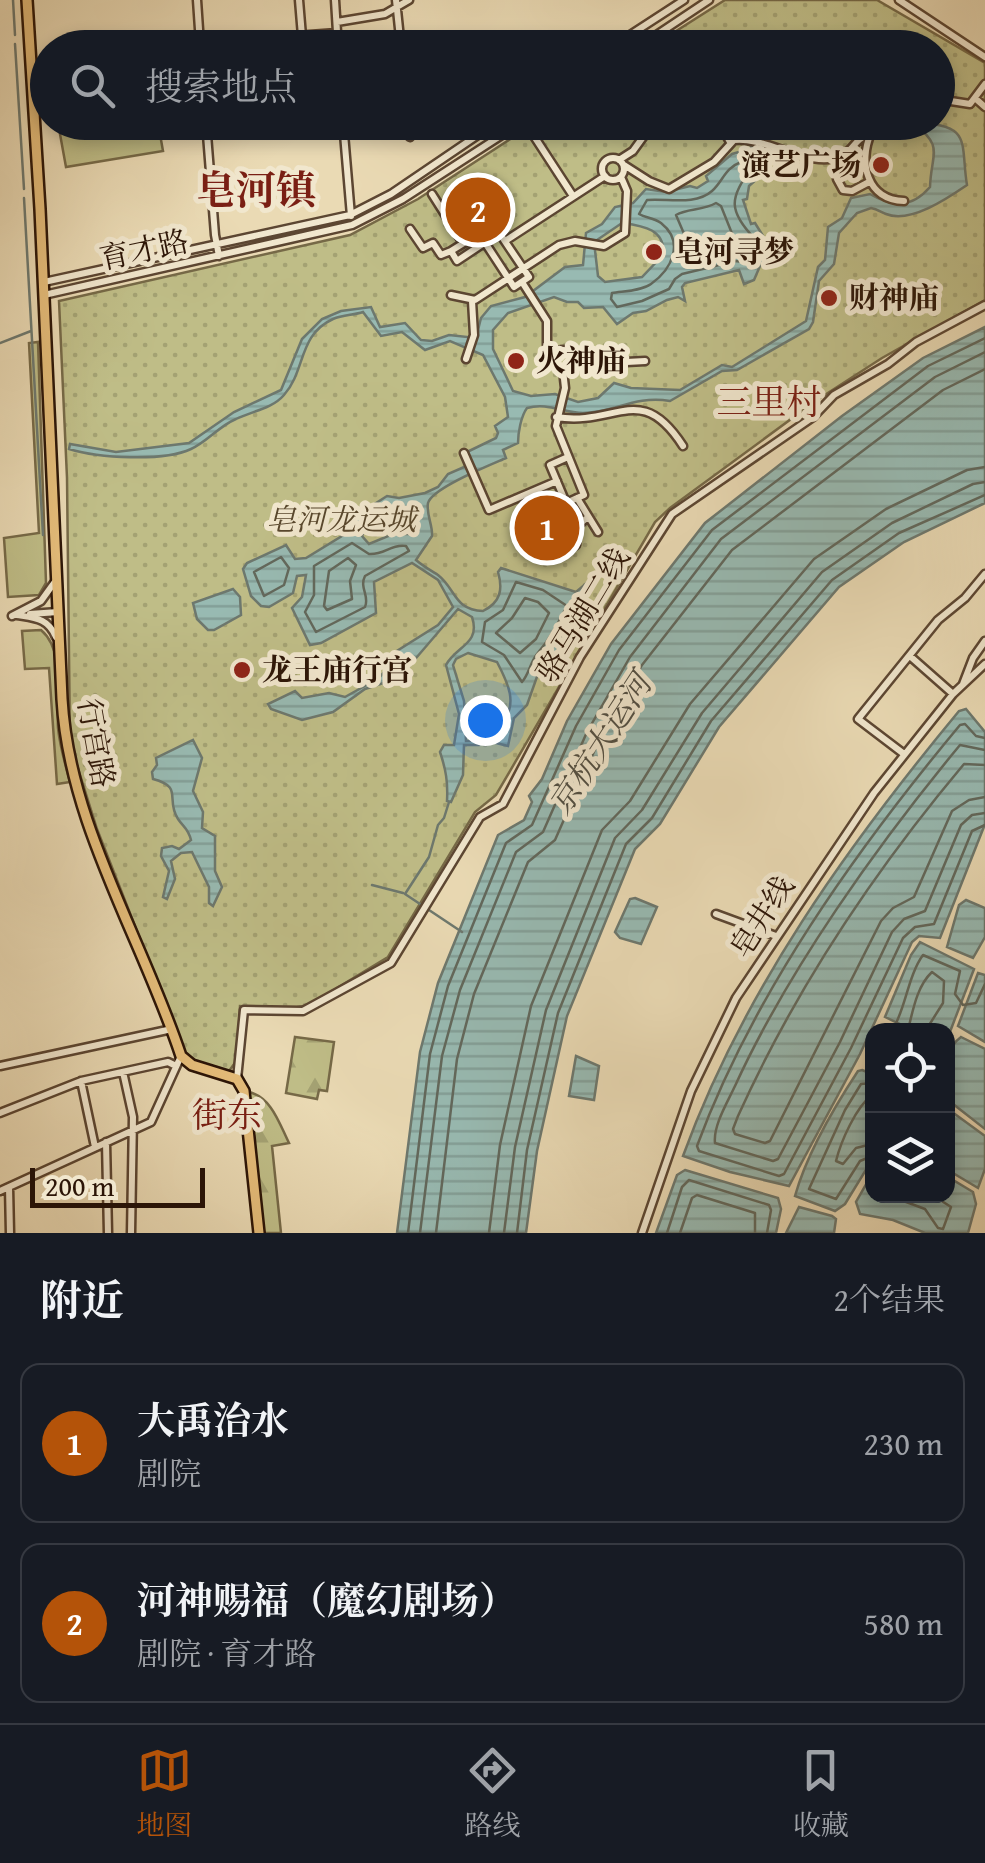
<!DOCTYPE html>
<html lang="zh">
<head>
<meta charset="utf-8">
<style>
	:root { --surface:#171b24; --page:#242831; --text:#f1f3f6; --muted:#9ea1a6; --line:#363941; --accent:#b45309 }
	body { margin:0; font-family:"Gentium Book Plus","Noto Serif SC",serif; background:var(--page); color:var(--text) }
	.controls { position:absolute; right:30px; bottom:30px; display:grid; overflow:hidden; border-radius:20px; box-shadow:0 5px 15px #0003 }
	.controls button { width:90px; height:90px; display:grid; place-items:center; padding:0; border:0; border-bottom:2px solid var(--line); background:var(--surface); color:var(--text); font:50px sans-serif }
	.scale { position:absolute; left:30px; bottom:25px; width:175px; box-sizing:border-box; padding-left:10px; border:5px solid #2c1507; border-top:0; font-size:28px; line-height:35px; white-space:nowrap; color:#2c1507; -webkit-text-stroke:8px #f1e7ce; paint-order:stroke }
	.you { position:absolute; left:485px; top:720px; width:35px; height:35px; margin:-25px; border:8px solid #fff; border-radius:50%; background:#1a73e8; box-shadow:0 0 0 15px #1a73e833 }
	.badge { display:grid; place-items:center; width:65px; height:65px; border-radius:50%; background:var(--accent); color:#fff; font-size:32px; font-weight:700 }
	.pin { position:absolute; translate:-50% -50%; border:5px solid #fff; box-shadow:0 2px 10px #0006 }
	.list { margin:0; padding:0; list-style:none }
	h2 { display:flex; justify-content:space-between; align-items:center; height:130px; margin:0; padding:0 40px; font-size:42px }
	h2 small { font-size:32px; font-weight:400; color:var(--muted) }
	.list li { display:grid; grid-template-columns:65px 1fr auto; gap:30px; align-items:center; box-sizing:border-box; height:160px; margin:0 20px 20px; padding:0 20px; border:2px solid var(--line); border-radius:20px }
	.list b { display:block; font-size:38px; white-space:nowrap }
	.list p { margin:0; font-size:32px; white-space:nowrap; color:var(--muted) }
	.list em { font-size:32px; font-style:normal; color:var(--muted) }
	.icon { flex:none; width:55px; height:55px; fill:none; stroke:currentColor; stroke-width:2; stroke-linecap:round; stroke-linejoin:round }
	.map { position:relative; flex:none; width:985px; height:1233px; overflow:hidden }
	.search { position:absolute; background:var(--surface); box-shadow:0 5px 15px #0003; left:30px; right:30px; top:30px; height:110px; display:flex; align-items:center; gap:25px; box-sizing:border-box; padding:0 35px; border-radius:55px; color:var(--muted); font-size:38px }
	.sheet { height:490px; background:var(--surface) }
	nav { display:flex; justify-content:space-around; align-items:center; box-sizing:border-box; height:140px; border-top:2px solid var(--line); background:var(--surface); font-size:28px; color:var(--muted) }
	nav a { display:grid; justify-items:center; gap:5px }
	nav .on { color:var(--accent) }
	.map>svg:first-child { display:block }
</style>
</head>
<body>
<div class="map">
<svg width="985" height="1233" viewBox="0 0 985 1233">
	<defs>
		<pattern id="forest-firs" width="22" height="20" patternUnits="userSpaceOnUse" patternTransform="scale(2.5)"><rect width="22" height="20" fill="#bfbd87"/><path d="M5 1l3.5 6h-7zM16 11l3.5 6h-7z" fill="#a4a273"/></pattern>
		<pattern id="park-dots" width="8" height="8" patternUnits="userSpaceOnUse" patternTransform="scale(2.5)"><rect width="8" height="8" fill="#bfbd87"/><path d="M2 2h.1M6 6h.1" fill="none" stroke="#a4a273" stroke-width="1.8" stroke-linecap="round"/></pattern>
		<pattern id="water-rules" width="6" height="5" patternUnits="userSpaceOnUse" patternTransform="scale(2.5)"><rect width="6" height="5" fill="#98bab2"/><path d="M0 2.5h6" fill="none" stroke="#839f98"/></pattern>
	</defs>
	<rect width="100%" height="100%" fill="#eadab4"/>
	<filter id="stains"><feTurbulence type="fractalNoise" baseFrequency=".002" numOctaves="4"/><feColorMatrix values="0 0 0 0 .2 0 0 0 0 .09 0 0 0 0 .02 0 0 0 .5 -.17"/></filter>
	<radialGradient id="worn" r=".72"><stop offset=".6" stop-color="#630" stop-opacity="0"/><stop offset="1" stop-color="#630" stop-opacity=".3"/></radialGradient>
	<!-- forest -->
	<path fill="url(#forest-firs)" stroke="#766947" stroke-width="2.5" d="M295,1037L334,1042L327,1091L319,1090L317,1099L286,1093Z
		M249,1092C272,1098 279,1123 289,1143L272,1146L281,1233H263Z"/>
	<!-- park -->
	<path fill="url(#park-dots)" stroke="#766947" stroke-width="2.5" d="M725,0H877L985,63V300L882,358L817,400L670,508L655,522L496,795L475,812L388,957L309,1005L287,1009L240,1006L237,1060L229,1071L195,1062L184,1051L97,829L70,743L67,478L59,301L350,235L418,199L535,123L938,122V48L651,47Z"/>
	<!-- garden -->
	<path fill="#bfbd87" stroke="#766947" stroke-width="2.5" d="M58,123H158L163,151L66,167Z
		M38,342L46,583L39,595L8,597L4,538L39,533L29,343Z
		M41,630C66,651 56,698 58,728C60,747 65,764 70,782L57,784L49,668L25,669L22,631Z"/>
	<!-- water -->
	<path fill="url(#water-rules)" stroke="#6d786e" stroke-width="2.5" fill-rule="evenodd" d="M760,123H780L770,138L759,177L749,186L747,199L743,200L751,224L755,223C762,235 770,243 768,258L760,266L754,280L744,284L739,270L685,283L682,287L685,301L678,297L667,300L646,311L633,313L617,324L603,307L584,308L578,302H567L554,297L508,313L493,330V349L513,391L531,396L555,394L578,402L598,398L614,383L631,388L680,390L722,365L732,367L806,321L818,267L825,260L828,227L842,218L851,198L870,194C892,207 911,209 930,187C931,153 945,147 913,123C974,123 960,144 967,185C948,198 910,224 886,214C881,212 877,209 871,208L857,213L839,233L834,264L819,281L813,322L809,329L737,370L722,371L670,401C634,395 614,413 583,413C563,413 548,402 527,408C521,416 518,433 518,443L503,450L506,458C490,465 432,488 428,503C426,514 433,526 432,536L416,560C423,566 430,570 438,575C456,589 454,610 483,611C501,602 503,589 498,572L501,568L576,592L595,576L558,644V652L545,660L539,671L527,705L514,718L508,746L484,740L479,745H464L463,775L451,802L447,801C448,782 446,770 440,752L444,745H454L459,714L446,665C456,646 481,644 472,617L458,609L399,678L365,689L333,712L302,720L271,709L268,704L295,691L302,698L329,693L345,697L379,678L389,666L392,654L438,625L453,607L438,580L412,563L374,582L376,613L321,643L310,645L292,608L302,597L306,575L297,576L293,593L269,607L261,606L251,596L243,569L247,563L286,545L295,559L306,558L350,531V511L366,508L368,522L362,536L369,544L393,534H408L407,521L397,515L384,519L370,533V507L387,496L399,498L425,493L438,487L448,474L471,464L467,452L496,438L498,433L495,426L508,417L505,397L483,355L450,341L425,350L402,332L381,336L363,312C354,315 343,315 333,319C298,335 306,370 284,395C272,409 252,411 236,419C219,426 207,442 191,449C163,462 98,458 69,449L70,444L116,452L189,443L234,412L281,390L302,339L322,319L341,311L371,307L380,327L405,323L421,340L432,341L449,335L476,338L481,318L491,306L525,297L565,267L583,265L586,233L602,224L615,207L633,203L646,189L666,192L690,186L697,188L708,181L706,176L732,154L750,149ZM622,223C643,226 666,229 663,255L642,277L605,282L598,276L594,242ZM468,653L497,662C507,681 520,706 500,723L484,721L471,741H466L464,701L453,665L456,659Z
		M985,327V503L904,542L839,587L719,727L660,824L635,849L567,1016L537,1151L526,1233H397L420,1052L438,983L498,835L524,820L532,802L529,796L542,779L567,721L611,644L705,523L842,416L923,358Z
		M233,589L240,597L241,615L214,630H208L197,619L193,603Z
		M966,709L985,732V824L940,938L919,936L912,942L860,1054L789,1186L730,1172L683,1156C743,991 848,845 959,711Z
		M193,740L202,758L193,791L203,812L202,828L215,836V871L222,887L213,906L209,903V887L192,852L181,853L171,861L175,879L167,899L163,897L169,871L161,856L162,848L172,846L179,849L191,840C188,828 184,828 178,819C165,799 184,787 153,779L152,772L157,765L156,758Z
		M635,898L657,907L641,944L620,938L615,932L630,899Z
		M966,900L985,908V937L973,958L947,947L959,905Z
		M920,942L974,969L948,1037V1030H912L885,1017L911,955Z
		M978,973L985,975V1042L958,1026Z
		M961,1037L985,1049V1129L948,1100C947,1079 941,1051 961,1037Z
		M576,1056L599,1066L594,1100L569,1096Z
		M862,1070L872,1074V1160L845,1204L835,1211L795,1196C807,1153 833,1109 858,1071Z
		M948,1109L985,1136V1169L978,1188L948,1170Z
		M685,1170L778,1198L781,1209L776,1233H656L677,1175Z
		M872,1174V1196H948V1177L973,1192L976,1204L968,1233H925L893,1220L860,1214L856,1202Z
		M799,1207L832,1216L836,1219L834,1233H786Z"/>
	<g fill="none" stroke-linecap="round" stroke-linejoin="round">
		<!-- shore -->
		<path stroke="#62685c" stroke-width="2.5" d="M741,162L749,163L752,168C728,198 729,212 755,239L757,255L748,263L736,261L682,274L675,279L669,289L642,301L617,307L611,299L612,293C624,291 641,291 651,284C672,269 685,242 661,223C654,218 646,218 639,214L647,200C667,198 695,206 712,191C723,181 725,168 741,162Z
			M716,203L721,206L737,246L689,258L685,236L676,215C688,208 702,211 716,203Z
			M352,543L369,554C385,555 390,544 406,546L409,551L365,576C359,588 370,596 365,607L316,632L305,612L314,595V566Z
			M281,557L289,568L284,585L264,596L254,572Z
			M348,558L356,565L350,581L352,599L327,610L324,606L329,571Z
			M516,582L543,590L567,606C558,623 550,639 537,654C530,663 529,674 522,682L504,655L482,642L485,622L503,610Z
			M525,598L538,602L549,613L536,639L520,653L496,633L512,618Z
			M985,738L976,736L965,724L960,725C856,850 753,994 697,1146L699,1151L779,1176L784,1174L851,1048L903,938L915,927L934,924L972,831L985,825
			M985,750L960,745C878,844 788,970 735,1086C727,1103 713,1126 715,1143L773,1161L778,1159L840,1042L892,932L904,919L925,911L961,825L972,815L985,813
			M985,765L964,764C875,870 795,990 738,1116L733,1129L735,1134L765,1143L770,1141L881,921L893,908L914,897L952,811L969,800L985,797
			M892,1030C904,1015 908,975 923,955L960,971L955,994L963,1005L976,1003L985,984
			M908,1030C913,1010 917,986 932,972L944,981L943,1003L926,1030
			M872,1083L861,1084L845,1110L809,1189L836,1199L860,1161L872,1156
			M872,1095C856,1107 841,1141 836,1161L843,1164L856,1148L872,1144
			M890,1196L925,1209L938,1228L943,1229L951,1207L934,1196
			M408,1233L430,1054L448,986L506,843L532,825L576,726L619,650L712,530L928,366L985,338
			M420,1233L442,1056L460,990L516,852L543,832L587,732L630,657L721,539L935,377L985,352
			M436,1233L457,1059L474,994L528,862L555,840L600,738L642,665L732,550L943,390L985,369
			M489,1233L500,1145L531,1006L602,830L630,801L690,704L814,559L886,509L967,470L985,467
			M504,1233L515,1147L546,1010L615,838L642,810L702,713L822,572L892,523L973,484L985,482
			M517,1233L527,1150L558,1013L626,844L652,818L711,721L832,580L899,533L985,495
			M667,1233L682,1187L689,1180L769,1205L771,1210L767,1233
			M680,1233L692,1198L697,1195L755,1213V1233"/>
		<!-- stream -->
		<path stroke="#6d786e" stroke-width="2.5" d="M13,0L15,35
			M15,44L24,189
			M24,198L43,535
			M0,343L31,331
			M449,802L444,818L438,825L429,857L405,894L462,932
			M372,885L403,893"/>
		<defs>
			<path id="minor" d="M197,0L200,44
				M299,0L302,36
				M335,0L338,48
				M396,0L401,48
				M899,0L985,57
				M337,22L385,14L409,0
				M291,37V48
				M200,43L337,33
				M610,48L684,0
				M637,48L709,0
				M938,99L970,104L985,84
				M976,99L985,107
				M206,122L215,235L219,256
				M343,122L351,216
				M408,122L410,137
				M719,122L730,142
				M530,130L573,196
				M871,133C858,163 867,200 904,201
				M838,157L842,168L837,179L843,190L852,191L869,182
				M602 169a11 11 0 1 1 22 0a11 11 0 1 1-22 0Z
				M619,160L633,151L654,122
				M624,165L649,181L669,189L714,162L734,140C766,136 812,171 843,155C850,152 854,144 860,139C868,133 878,128 887,122
				M842,168L865,169
				M432,194L463,243
				M496,228L529,277L514,287L482,238Z
				M410,229L423,248L433,243L441,255L451,251
				M478,240L481,245L457,261L451,251L475,236L478,240L482,238
				M505,241L605,176
				M44,282L350,215L391,194L497,122
				M522,282L547,321V345L554,355
				M44,295L352,225L403,199L522,122
				M451,295L475,300L559,245L575,241L604,246L625,233L627,191L621,177
				M553 360a10 10 0 1 1 20 0a10 10 0 1 1-20 0Z
				M466,359L474,335L472,301
				M571,365L645,361
				M563,370L565,388L556,426L584,495L566,503L550,465L568,457
				M556,417C617,427 640,380 683,446
				M464,453L489,510L557,481
				M577,498L598,532
				M549,558L576,545L578,525L587,518
				M30,614L58,612
				M17,615C35,618 48,618 56,637
				M12,616L41,601L54,583
				M911,657L953,694
				M963,684L973,658L985,641
				M904,754L858,719L938,620L965,598L985,574
				M716,914L776,936
				M0,1066L172,1029
				M123,1072L133,1117L131,1233
				M237,1079L244,1010L303,1011L391,963L480,817L503,804L580,657L672,514L813,417L834,395L888,364L916,342L985,305
				M81,1081L95,1147
				M0,1113L81,1081L168,1062L176,1066
				M106,1142L108,1233
				M9,1187L10,1233
				M0,1191L151,1122L181,1056
				M642,1233L691,1091L736,998L874,793L953,694L985,664"/>
			<path id="major" d="M27,0L40,209L62,699C69,824 142,938 181,1056L192,1065L237,1079L244,1091L259,1233"/>
		</defs>
		<!-- minor casing -->
		<use href="#minor" stroke="#5c4632" stroke-width="11"/>
		<!-- major casing -->
		<use href="#major" stroke="#2c1507" stroke-width="14"/>
		<!-- minor -->
		<use href="#minor" stroke="#f1e7ce" stroke-width="6"/>
		<!-- major -->
		<use href="#major" stroke="#e5bd7a" stroke-width="9"/>
	</g>
	<!-- markers -->
	<g fill="#8f2418" stroke="#f1e7ce" stroke-width="4">
		<circle cx="881" cy="165" r="10"/>
		<circle cx="654" cy="252" r="10"/>
		<circle cx="829" cy="298" r="10"/>
		<circle cx="516" cy="361" r="10"/>
		<circle cx="242" cy="670" r="10"/>
	</g>
	<g text-anchor="middle" stroke-width="10" stroke-linejoin="round" paint-order="stroke">
		<!-- poi labels -->
		<g font-size="30" font-weight="bold" fill="#2c1507" stroke="#f1e7ce" text-anchor="start">
			<text x="861" y="175" text-anchor="end">演艺广场</text>
			<text x="674" y="262">皂河寻梦</text>
			<text x="849" y="308">财神庙</text>
			<text x="536" y="371">火神庙</text>
			<text x="262" y="680">龙王庙行宫</text>
		</g>
		<!-- street labels -->
		<g font-size="30" fill="#2c1507" stroke="#f1e7ce">
			<text transform="translate(144 250) rotate(-12)" y="10">育才路</text>
			<text transform="translate(583 615) rotate(-59)" y="10">骆马湖二线</text>
			<text transform="translate(96 743) rotate(80)" y="10">行宫路</text>
			<text transform="translate(762 917) rotate(-57)" y="10">皂井线</text>
		</g>
		<!-- park labels -->
		<g font-size="30" font-style="italic" fill="#58472d" stroke="#f1e7ce">
			<text x="341" y="530">皂河龙运城</text>
		</g>
		<!-- water labels -->
		<g font-size="32" font-style="italic" fill="#524f43" stroke="#f1e7ce">
			<text transform="translate(600 744) rotate(-57)" y="11">京杭大运河</text>
		</g>
		<!-- quarter labels -->
		<g font-size="35" fill="#7a1f14" stroke="#f1e7ce">
			<text x="769" y="414">三里村</text>
			<text x="227" y="1127">街东</text>
		</g>
		<!-- district labels -->
		<g font-size="40" font-weight="bold" fill="#7a1f14" stroke="#f1e7ce">
			<text x="256" y="204">皂河镇</text>
		</g>
	</g>
	<rect width="100%" height="100%" filter="url(#stains)"/>
	<rect width="100%" height="100%" fill="url(#worn)"/>
</svg>
<div class="controls">
<button><svg class="icon" aria-label="locate" viewBox="0 0 24 24"><circle cx="12" cy="12" r="6"/><path d="M12 2v4M12 18v4M2 12h4M18 12h4"/></svg></button>
<button><svg class="icon" aria-label="layers" viewBox="0 0 24 24"><path d="M12 4l9 5-9 5-9-5zM3 14l9 5 9-5"/></svg></button>
</div>
<div class="scale">200 m</div>
<div class="you"></div>
<div class="pin badge" style="left:547px;top:528px">1</div>
<div class="pin badge" style="left:478px;top:210px">2</div>
<div class="search"><svg class="icon" aria-label="search" viewBox="0 0 24 24"><circle cx="10" cy="10" r="6"/><path d="M15 15l6 6"/></svg>搜索地点</div>
</div>
<section class="sheet">
<h2>附近<small>2个结果</small></h2>
<ul class="list">
<li><span class="badge">1</span><div><b>大禹治水</b><p>剧院</p></div><em>230 m</em></li>
<li><span class="badge">2</span><div><b>河神赐福（魔幻剧场）</b><p>剧院 · 育才路</p></div><em>580 m</em></li>
</ul>
</section>
<nav>
<a class="on"><svg class="icon" aria-label="map" viewBox="0 0 24 24"><path d="M3 6l6-2 6 2 6-2v14l-6 2-6-2-6 2zM9 4v14M15 6v14"/></svg>地图</a>
<a><svg class="icon" aria-label="directions" viewBox="0 0 24 24"><path d="M12 3l9 9-9 9-9-9zM9 14v-3h6M13 9l2 2-2 2"/></svg>路线</a>
<a><svg class="icon" aria-label="saved" viewBox="0 0 24 24"><path d="M7 4h10v16l-5-4-5 4z"/></svg>收藏</a>
</nav>
</body>
</html>
